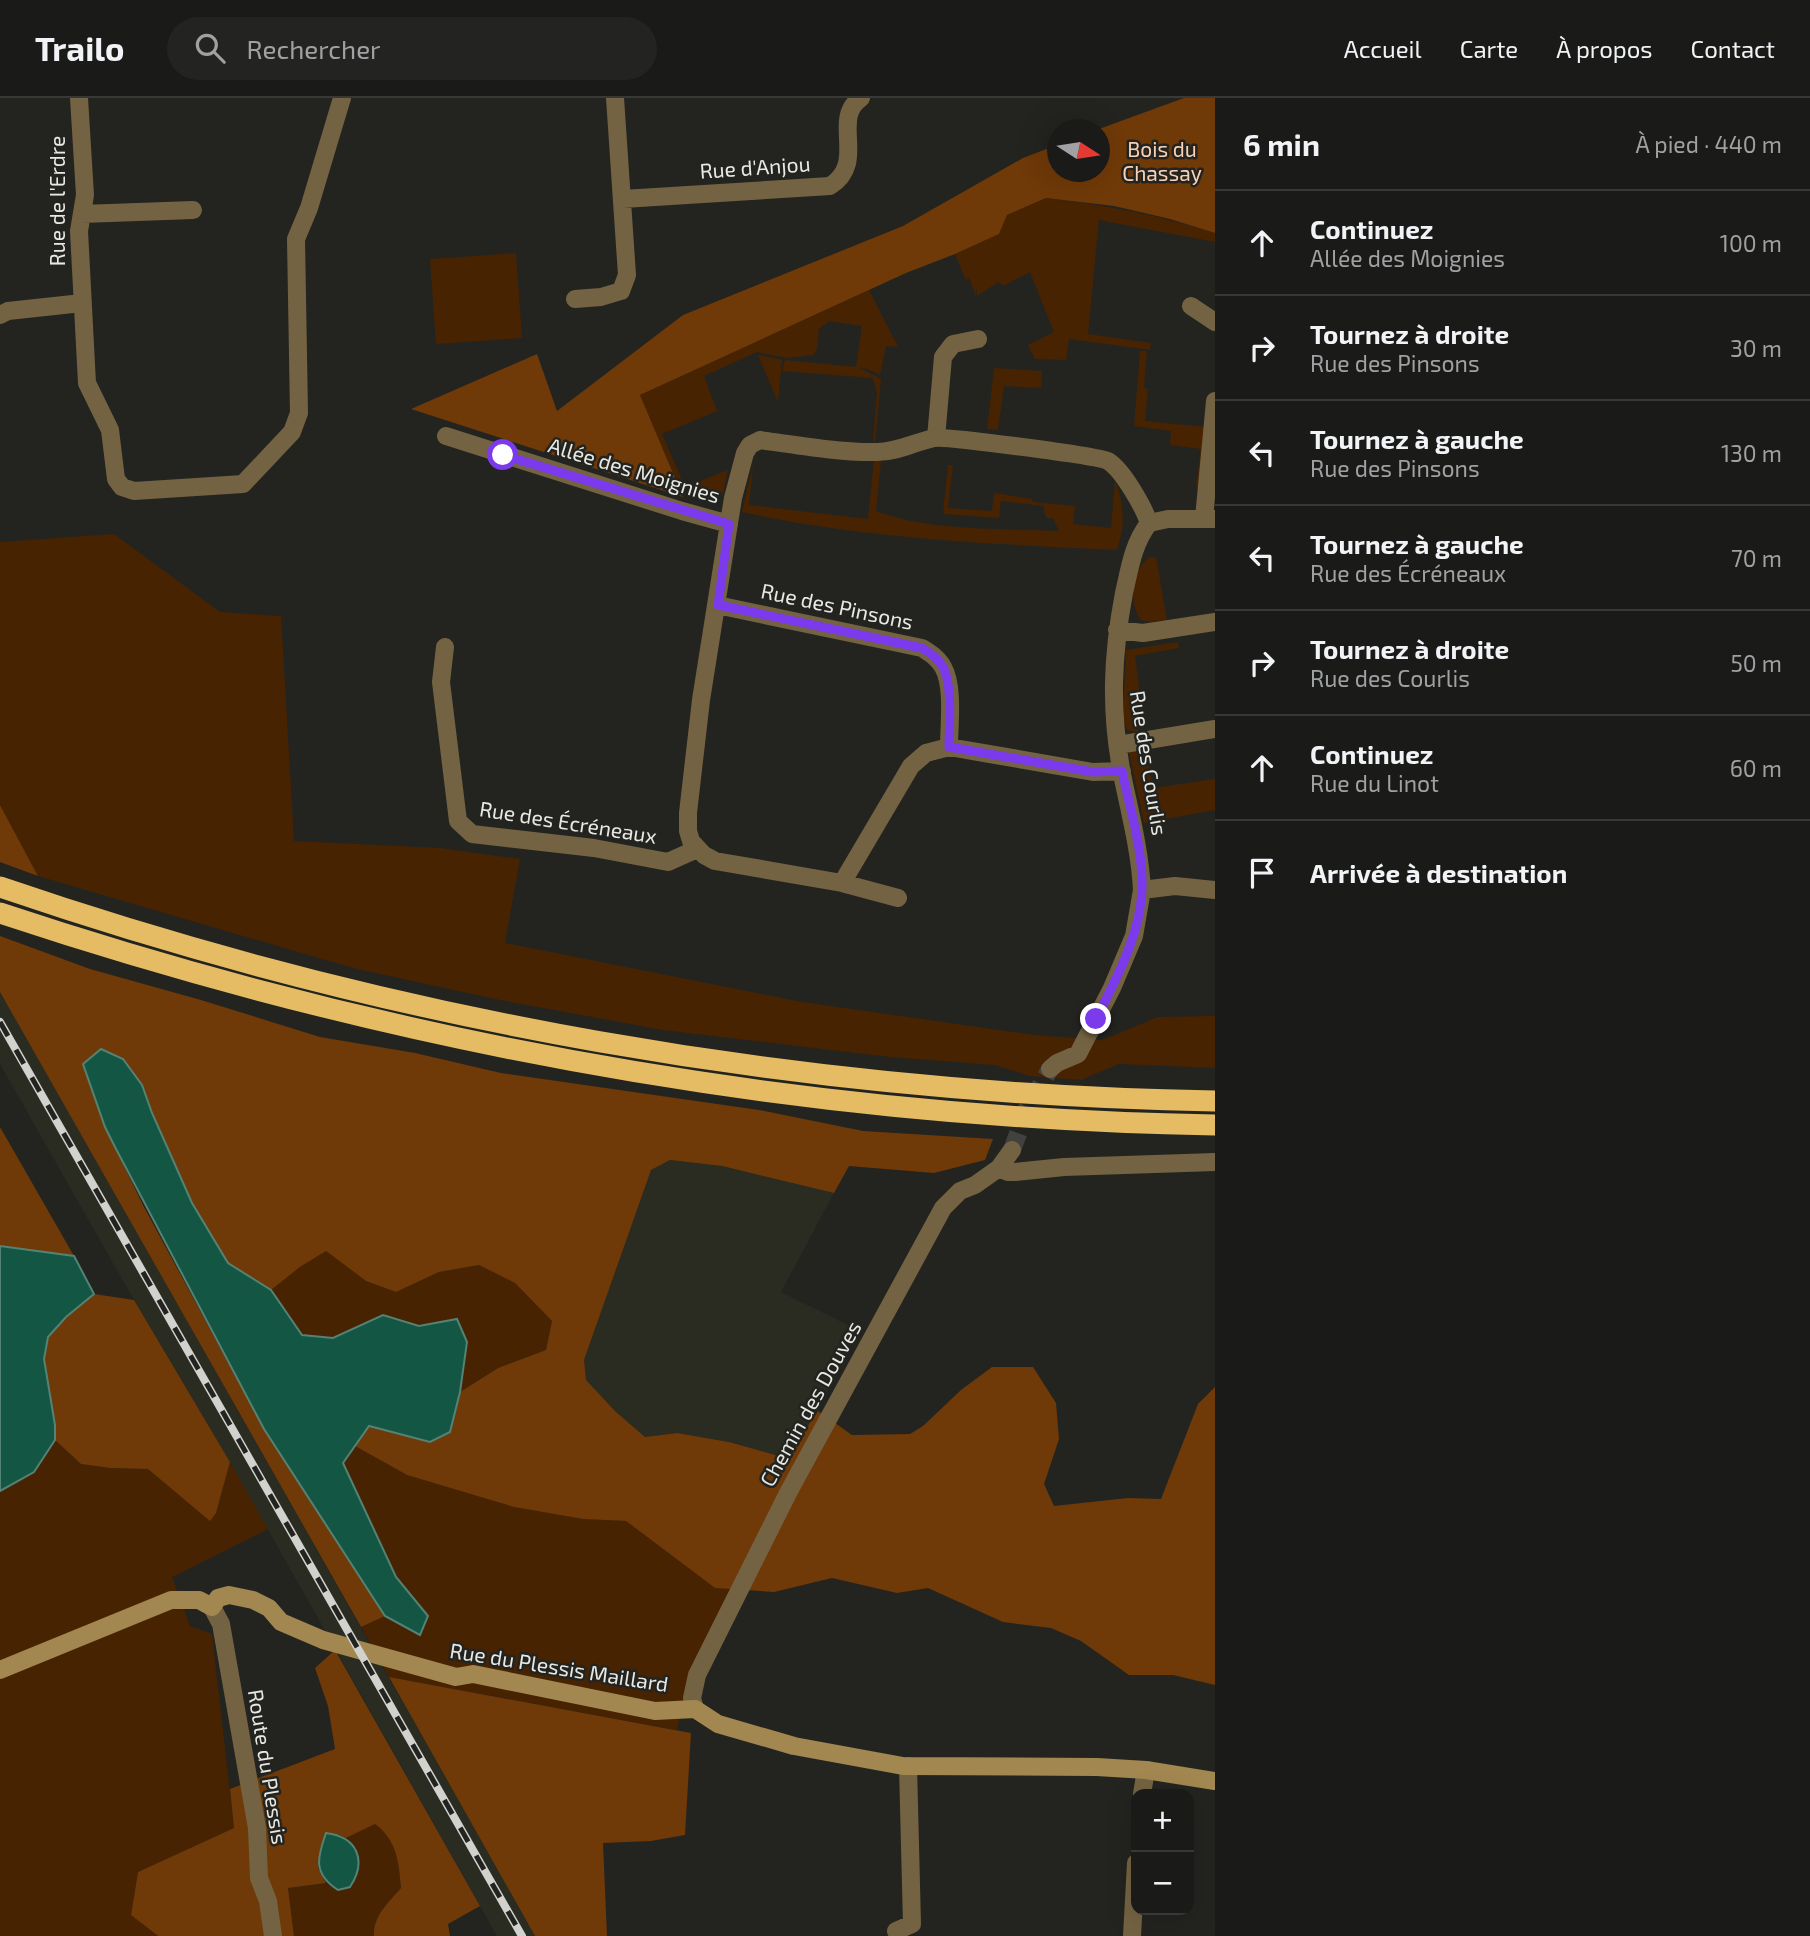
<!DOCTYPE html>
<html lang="fr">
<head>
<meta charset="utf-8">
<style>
	:root { --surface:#1a1b18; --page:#232421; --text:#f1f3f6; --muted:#9fa1a2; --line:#383937 }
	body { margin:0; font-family:"Exo 2",sans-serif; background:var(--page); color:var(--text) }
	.controls { position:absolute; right:21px; bottom:21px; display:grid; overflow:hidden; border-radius:14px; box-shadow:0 7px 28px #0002 }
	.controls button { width:63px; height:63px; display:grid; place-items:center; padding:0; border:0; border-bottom:2px solid var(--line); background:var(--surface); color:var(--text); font:35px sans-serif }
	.compass { position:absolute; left:1047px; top:21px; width:63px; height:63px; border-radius:50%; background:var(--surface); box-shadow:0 7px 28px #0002; rotate:102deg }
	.stop { position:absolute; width:21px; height:21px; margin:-16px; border:5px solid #7c3aed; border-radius:50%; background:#fff }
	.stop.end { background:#7c3aed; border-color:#fff; box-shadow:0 2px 7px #0008 }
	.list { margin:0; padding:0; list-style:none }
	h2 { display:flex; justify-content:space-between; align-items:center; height:91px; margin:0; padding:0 28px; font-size:30px }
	h2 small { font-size:23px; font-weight:400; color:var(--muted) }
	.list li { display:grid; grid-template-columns:46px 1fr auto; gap:21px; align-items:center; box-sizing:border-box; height:105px; padding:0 28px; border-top:2px solid var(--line) }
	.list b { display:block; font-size:26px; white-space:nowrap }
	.list p { margin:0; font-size:23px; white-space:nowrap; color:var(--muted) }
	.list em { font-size:23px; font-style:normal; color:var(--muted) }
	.icon { flex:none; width:38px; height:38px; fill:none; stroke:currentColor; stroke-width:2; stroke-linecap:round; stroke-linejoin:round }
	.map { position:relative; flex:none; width:1215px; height:1838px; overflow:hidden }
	header { display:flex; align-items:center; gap:42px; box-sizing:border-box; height:98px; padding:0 35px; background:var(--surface); border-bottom:2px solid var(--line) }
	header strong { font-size:33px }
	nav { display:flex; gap:38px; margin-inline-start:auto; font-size:24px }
	.search { width:490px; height:63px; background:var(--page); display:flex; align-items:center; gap:18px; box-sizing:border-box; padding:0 24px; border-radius:38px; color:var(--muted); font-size:26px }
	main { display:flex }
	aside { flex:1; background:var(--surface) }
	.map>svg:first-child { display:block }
</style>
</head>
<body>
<header>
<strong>Trailo</strong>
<div class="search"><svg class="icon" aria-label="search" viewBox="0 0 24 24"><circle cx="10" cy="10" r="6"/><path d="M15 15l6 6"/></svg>Rechercher</div>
<nav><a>Accueil</a><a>Carte</a><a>À propos</a><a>Contact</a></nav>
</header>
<main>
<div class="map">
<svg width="1215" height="1838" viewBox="0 0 1215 1838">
	<rect width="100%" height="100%" fill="#232420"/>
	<!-- built -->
	<path fill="#2a2c21" d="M0,894L118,1101L535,1838H497L230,1364L134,1202L0,966Z
		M670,1062L722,1068L834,1095L781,1194L858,1232L818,1313L786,1360L729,1344L677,1335L645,1339L615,1313L586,1283L584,1262L641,1096L651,1072Z"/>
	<!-- green -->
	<path fill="#482302" d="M1046,100C1106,107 1157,117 1215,135V144L1099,122L1088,236L1151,245L1150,252L1069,241L1066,262L1035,261L1028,247L1054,234L1030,174L1003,188L998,184L977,198V187L976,198L969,180L966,182L955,156L999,136L1007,117Z
		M516,155L522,240L436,246L430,161Z
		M869,192L898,249L886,248L880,277L868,271L859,270L876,278L881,282L875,344L873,343L877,296L873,280L782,273L785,262L856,269L862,228L829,223L819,231L817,251L813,257L787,260L757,254L704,278L717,313L662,336L685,389L728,372L723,396L686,390L683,399L640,297Z
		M1140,253H1147L1144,290L1148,291L1145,323L1206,329L1200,389H1196L1201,351L1170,347L1171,333L1134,328Z
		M758,257L782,262L778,304Z
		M994,270L1042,273L1041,290L1004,288L998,332L987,331Z
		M874,361L881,363L876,413C933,434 999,430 1059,433L1053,420H1046L1043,408L1001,403L999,420L943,416L948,367H953L948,410L992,413L994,395L1032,401L1033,404L1075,408L1073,426L1111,430L1115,383C1125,407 1125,428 1117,452C991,446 866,441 742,414L753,367L749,407L868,421Z
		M114,436L220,514L281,518L294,743L440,750L520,761L505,845L802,904L1034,937L1102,942L1158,919L1215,918V970L1119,966L1081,982L1030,978L995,967L890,959L663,932L495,901L353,870L38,778L0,707V444Z
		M1150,459H1156L1167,522L1148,524L1141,522C1128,507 1132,470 1150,459Z
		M1178,544L1179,550L1135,558L1143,619L1137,621L1138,635L1127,632L1123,620L1126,552Z
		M1146,651L1153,690L1215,681V712L1144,725L1129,654Z
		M326,1153L366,1183L396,1194L439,1174L479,1167L515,1185L552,1223L546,1252L498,1270L460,1294L467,1244L457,1221L419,1228L383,1217L333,1240L302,1237L271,1192L300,1169Z
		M55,1342L81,1366L110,1370L148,1371L173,1391L216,1415L230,1364L268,1431L172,1479L190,1528L212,1536L234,1730L138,1774L131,1817L158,1838H0V1393L34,1374Z
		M355,1348L407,1377L514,1409L583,1421L626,1423L715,1490L732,1491L689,1581L677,1632L389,1579L361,1529L385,1518L420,1537L428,1518L396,1479L343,1365Z
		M375,1726C397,1742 400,1765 401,1790C388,1805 373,1818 374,1838H294L288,1790L326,1785L338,1792L356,1751L346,1740Z"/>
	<!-- forest -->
	<path fill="#6f3908" d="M1184,0H1215V135L1170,121L1114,108L1046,100L1007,117L999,136L955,156L906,175L640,297L683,399L411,311L537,256L557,313L683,217L903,128L1023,60L1057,47L1058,74H1100L1099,31Z
		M0,707L38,778L0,764Z
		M0,838L90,871L201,902L320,939L415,955L501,975L759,1012L863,1033L993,1041L985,1062L934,1075L849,1068L834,1095L722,1068L670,1062L651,1072L584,1262L586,1282L615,1313L645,1339L677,1335L729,1344L786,1360L818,1313L852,1337L910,1336L923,1328L961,1292L992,1269H1033L1056,1305L1059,1341L1044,1386L1054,1408L1128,1400L1161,1401L1198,1306L1215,1289V1587L1173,1577H1129L1081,1543L1051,1530L1003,1524L928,1490L897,1495L832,1480L774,1494L715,1490L626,1423L583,1421L514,1409L407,1377L355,1348L369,1328L430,1344L450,1334L460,1294L498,1270L546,1252L552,1223L515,1185L479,1167L439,1174L396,1194L366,1183L326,1153L300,1169L271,1192L228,1165L192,1105L152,1015L142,987L83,966L105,1029L144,1109L264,1331L385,1518L361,1529L0,894Z
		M0,1029L74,1158L0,1148Z
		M94,1196L134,1202L230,1364L216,1415L210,1423L148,1371L110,1370L81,1366L55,1342C55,1314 35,1261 49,1238C59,1221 79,1208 94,1196Z
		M335,1552L480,1808L448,1826L450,1838H374C373,1818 388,1805 401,1790C399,1765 397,1742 375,1726L346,1740L337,1736L318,1770L326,1785L288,1790L294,1838H158L131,1817L138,1774L234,1730L230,1691L335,1651L328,1608L315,1570Z
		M389,1579L691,1635L685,1737L651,1743L603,1745L607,1838H535Z"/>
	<!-- water -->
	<path fill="#145644" stroke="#548274" stroke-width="2" d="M101,951L123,961L142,987L152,1015L192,1105L228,1165L271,1192L302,1237L333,1240L383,1217L419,1228L457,1221L467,1244L460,1294L450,1334L430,1344L369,1328L343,1365L396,1479L428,1518L420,1537L385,1518L264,1331L115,1049L105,1029L83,966Z
		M0,1148L74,1158L94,1196L66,1219L48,1239L44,1261L55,1327V1342L34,1374L0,1393Z
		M326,1735C358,1739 367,1763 350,1789L338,1792C313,1776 317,1760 326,1735Z"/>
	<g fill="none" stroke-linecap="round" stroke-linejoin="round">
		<!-- street-tunnel -->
		<path stroke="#41413e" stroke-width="18" stroke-dasharray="18 9" stroke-linecap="butt" d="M1012,1052L1027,1011L1050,971"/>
		<!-- street -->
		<path stroke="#746342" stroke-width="18" d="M79,0L85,97L79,133L87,285L110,332L116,381L122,389L134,393L243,386L292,334L299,315L296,141L309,110L342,0
			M623,101L830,88C868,64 830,21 861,0
			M82,116L193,112
			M575,201L601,199L621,193L627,177L615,0
			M1191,208L1215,224
			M0,217L8,213L82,205
			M446,338L682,413L729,426
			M936,340L943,259L953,246L978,241
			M1204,420L1215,303
			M717,507L922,550C930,555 938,560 943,569C954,588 949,627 949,649
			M1117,532L1143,535L1215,524
			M445,549L441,584L458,723L472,736L594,750L668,764L697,751
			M1118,647L1215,631
			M842,785L911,668L926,655L949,649L1093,674L1122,673
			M1142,792C1140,753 1130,715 1122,676C1110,613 1112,558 1124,495C1130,469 1133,446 1149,425
			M898,800L842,785L715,763L704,757L691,743L688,733V715L701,602L733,400L745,355L750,347L760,342C795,347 843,355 877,354C898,354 915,344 934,340C946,338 1099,358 1108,363C1123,372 1144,410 1149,425L1168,421H1215
			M1050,971L1057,965L1078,956L1112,890L1134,838L1142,792L1175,788L1215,792
			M999,1070L1008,1074H1015L1064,1069L1215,1064
			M212,1509L221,1526L257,1730L259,1780L268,1803L273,1838
			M695,1611L692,1600L697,1577L788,1395L943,1110L960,1093L975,1087L999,1070L1012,1052
			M1142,1696L1146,1672
			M896,1833L912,1826L908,1668
			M1132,1838L1136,1765"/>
		<!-- secondary -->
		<path stroke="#a28750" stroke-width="18" d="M0,1572L171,1502H199L212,1509L218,1500L229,1497L253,1502L269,1510L281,1524L323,1542L456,1579L473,1576L655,1613L695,1611L718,1626L794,1648L903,1668L1097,1669L1146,1672L1215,1683"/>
		<!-- highway -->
		<path stroke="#e5bc63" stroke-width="21" d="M0,789C391,923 801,996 1215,1003
			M0,815C394,946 799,1020 1215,1027"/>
		<defs>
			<path id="rail" d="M0,924L522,1838"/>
		</defs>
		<!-- rail casing -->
		<use href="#rail" stroke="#d1d1ce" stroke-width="8"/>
		<!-- rail -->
		<use href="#rail" stroke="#232420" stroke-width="5" stroke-dasharray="16" stroke-linecap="butt"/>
	</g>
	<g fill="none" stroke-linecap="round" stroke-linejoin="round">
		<!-- route -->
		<path stroke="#7c3aed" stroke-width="9" d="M503,357L729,426L718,507L922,550C930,555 938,560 943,569C953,588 949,627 949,649L1093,674L1122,673C1130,711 1143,751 1142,790C1141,836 1116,881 1096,921"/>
	</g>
	<g text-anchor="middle" stroke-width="5" stroke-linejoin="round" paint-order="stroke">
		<!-- park labels -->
		<g font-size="21" fill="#fad1b5" stroke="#232420">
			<text x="1162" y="59">Bois du<tspan x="1162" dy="24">Chassay</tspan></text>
		</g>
		<!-- street labels -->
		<g font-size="21" fill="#e8e8e5" stroke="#232420">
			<text transform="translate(755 70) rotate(-4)" y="7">Rue d'Anjou</text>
			<text transform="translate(58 103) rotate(-90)" y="7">Rue de l'Erdre</text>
			<text transform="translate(634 373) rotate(17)" y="7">Allée des Moignies</text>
			<text transform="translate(837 509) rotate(12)" y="7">Rue des Pinsons</text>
			<text transform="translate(1148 665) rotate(81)" y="7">Rue des Courlis</text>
			<text transform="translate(568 725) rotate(9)" y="7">Rue des Écréneaux</text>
			<text transform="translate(811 1306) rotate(-61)" y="7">Chemin des Douves</text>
			<text transform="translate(559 1570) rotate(9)" y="7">Rue du Plessis Maillard</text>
			<text transform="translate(267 1669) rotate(81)" y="7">Route du Plessis</text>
		</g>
	</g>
</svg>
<div class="controls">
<button>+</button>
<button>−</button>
</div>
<svg class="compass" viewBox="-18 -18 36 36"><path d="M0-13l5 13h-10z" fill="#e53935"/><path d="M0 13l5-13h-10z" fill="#9fa1a2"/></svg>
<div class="stop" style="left:503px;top:357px"></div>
<div class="stop end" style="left:1096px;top:921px"></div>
</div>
<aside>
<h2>6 min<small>À pied · 440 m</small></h2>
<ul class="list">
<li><svg class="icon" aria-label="ahead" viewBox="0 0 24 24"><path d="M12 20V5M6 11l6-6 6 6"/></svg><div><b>Continuez</b><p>Allée des Moignies</p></div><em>100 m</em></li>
<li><svg class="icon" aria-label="right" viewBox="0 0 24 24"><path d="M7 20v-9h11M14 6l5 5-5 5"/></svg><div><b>Tournez à droite</b><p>Rue des Pinsons</p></div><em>30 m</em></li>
<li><svg class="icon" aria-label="left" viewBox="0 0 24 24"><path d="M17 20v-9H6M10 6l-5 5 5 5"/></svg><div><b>Tournez à gauche</b><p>Rue des Pinsons</p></div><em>130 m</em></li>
<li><svg class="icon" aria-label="left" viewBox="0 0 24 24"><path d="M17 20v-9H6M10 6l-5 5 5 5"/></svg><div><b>Tournez à gauche</b><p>Rue des Écréneaux</p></div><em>70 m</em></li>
<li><svg class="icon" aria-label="right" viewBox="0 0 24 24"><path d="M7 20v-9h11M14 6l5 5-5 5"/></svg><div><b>Tournez à droite</b><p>Rue des Courlis</p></div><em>50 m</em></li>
<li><svg class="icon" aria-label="ahead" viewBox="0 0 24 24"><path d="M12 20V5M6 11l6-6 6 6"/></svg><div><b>Continuez</b><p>Rue du Linot</p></div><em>60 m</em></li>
<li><svg class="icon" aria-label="arrive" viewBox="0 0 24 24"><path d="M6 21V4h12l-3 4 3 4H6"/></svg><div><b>Arrivée à destination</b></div></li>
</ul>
</aside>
</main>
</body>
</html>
